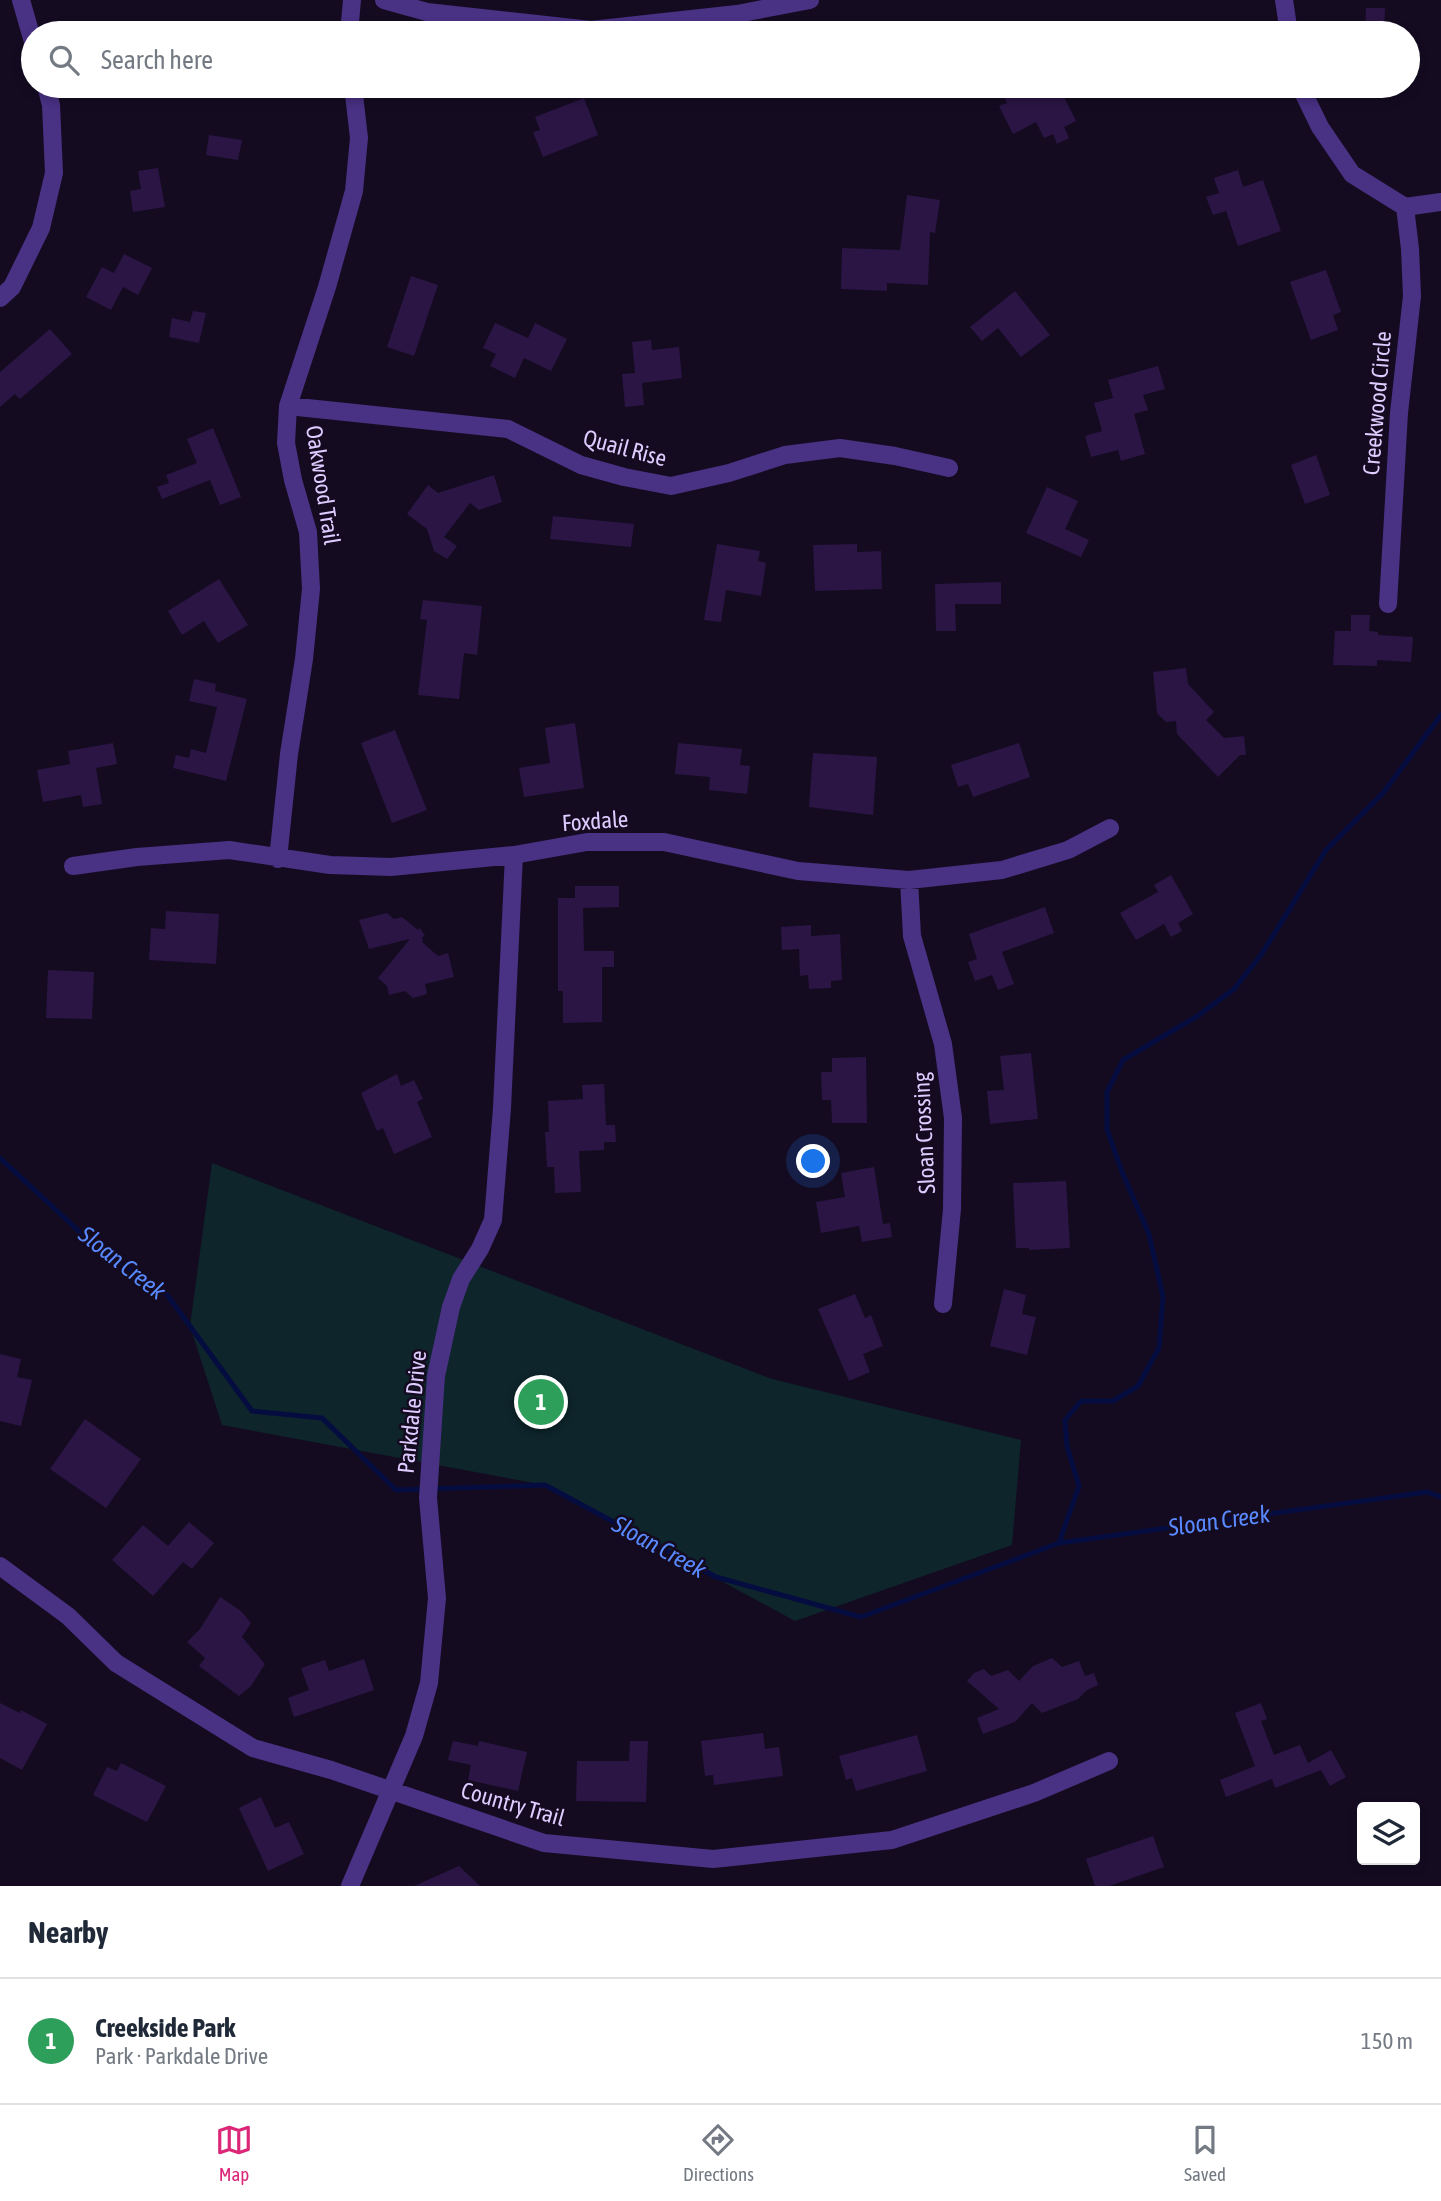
<!DOCTYPE html>
<html lang="en">
<head>
<meta charset="utf-8">
<style>
	:root { --surface:#fff; --page:#f6f6f7; --text:#1f2937; --muted:#747a83; --line:#e0e1e3; --accent:#db2777 }
	body { margin:0; font-family:"Asap Condensed",sans-serif; background:var(--page); color:var(--text) }
	.controls { position:absolute; right:21px; bottom:21px; display:grid; overflow:hidden; border-radius:7px; box-shadow:0 4px 10px #0003 }
	.controls button { width:63px; height:63px; display:grid; place-items:center; padding:0; border:0; border-bottom:2px solid var(--line); background:var(--surface); color:var(--text); font:35px sans-serif }
	.you { position:absolute; left:814px; top:1162px; width:24px; height:24px; margin:-18px; border:5px solid #fff; border-radius:50%; background:#1a73e8; box-shadow:0 0 0 10px #1a73e833 }
	.badge { display:grid; place-items:center; width:46px; height:46px; border-radius:50%; background:var(--accent); color:#fff; font-size:23px; font-weight:700 }
	.pin { position:absolute; translate:-50% -50%; border:4px solid #fff; box-shadow:0 2px 7px #0006 }
	.list { margin:0; padding:0; list-style:none }
	h2 { display:flex; justify-content:space-between; align-items:center; height:91px; margin:0; padding:0 28px; font-size:30px }
	h2 small { font-size:23px; font-weight:400; color:var(--muted) }
	.list li { display:grid; grid-template-columns:46px 1fr auto; gap:21px; align-items:center; box-sizing:border-box; height:126px; padding:0 28px; border-top:2px solid var(--line) }
	.list b { display:block; font-size:26px; white-space:nowrap }
	.list p { margin:0; font-size:23px; white-space:nowrap; color:var(--muted) }
	.list em { font-size:23px; font-style:normal; color:var(--muted) }
	.icon { flex:none; width:38px; height:38px; fill:none; stroke:currentColor; stroke-width:2; stroke-linecap:round; stroke-linejoin:round }
	.map { position:relative; flex:none; width:1441px; height:1886px; overflow:hidden }
	.search { position:absolute; background:var(--surface); box-shadow:0 4px 10px #0003; left:21px; right:21px; top:21px; height:77px; display:flex; align-items:center; gap:18px; box-sizing:border-box; padding:0 24px; border-radius:38px; color:var(--muted); font-size:26px }
	.sheet { height:217px; background:var(--surface) }
	nav { display:flex; justify-content:space-around; align-items:center; box-sizing:border-box; height:98px; border-top:2px solid var(--line); background:var(--surface); font-size:19px; color:var(--muted) }
	nav a { display:grid; justify-items:center; gap:4px }
	nav .on { color:var(--accent) }
	.map>svg:first-child { display:block }
</style>
</head>
<body>
<div class="map">
<svg width="1441" height="1886" viewBox="0 0 1441 1886">
	<rect width="100%" height="100%" fill="#140b21"/>
	<!-- park -->
	<path fill="#0d252b" d="M212,1163L772,1379L1021,1440L1012,1545L795,1621L545,1485L222,1425L190,1326Z"/>
	<g fill="none" stroke-linecap="round" stroke-linejoin="round">
		<!-- stream -->
		<path stroke="#050c40" stroke-width="5" d="M0,1158L96,1247L165,1292L252,1411L322,1418L396,1490L545,1485L716,1577L861,1617L1059,1543L1427,1492L1441,1497
			M1059,1543L1079,1486L1067,1446L1065,1420L1081,1401H1113L1138,1386L1159,1348L1163,1297L1149,1234L1122,1172L1107,1129V1092L1123,1060L1199,1015L1234,989L1261,955L1326,850L1383,793L1441,715"/>
	</g>
	<!-- building -->
	<path fill="#2a1544" d="M1366,8H1385L1384,31H1381V33H1365Z
		M999,86H1049L1056,98L1063,95L1076,121L1064,127L1069,138L1057,144L1053,134L1044,138L1036,122L1013,134L999,106L1007,103Z
		M584,98L598,135L543,157L533,132L540,130L535,117Z
		M209,135L242,140L238,160L206,155Z
		M158,168L165,207L133,212L130,191L141,189L138,171Z
		M1238,170L1243,187L1263,180L1281,231L1238,246L1226,211L1213,215L1206,197L1219,193L1214,178Z
		M907,195L940,200L935,233L930,232L928,285L887,283V291L841,289L842,248L900,250Z
		M124,254L152,268L138,295L123,287L111,310L86,297L102,267L114,273Z
		M1326,270L1341,312L1333,315L1338,330L1311,340L1290,282Z
		M411,276L438,285L414,356L387,347Z
		M1015,291L1050,335L1021,357L998,328L982,341L970,327Z
		M193,311L206,313L199,343L169,337L172,318L190,322Z
		M495,323L528,338L535,323L567,339L551,371L524,358L515,378L490,366L496,354L483,348Z
		M50,329L72,354L20,399L15,394L0,407V372Z
		M651,340L652,350L679,347L682,378L642,383L644,405L625,407L622,374L635,373L632,342Z
		M1158,366L1165,389L1143,395L1148,410L1134,414L1145,454L1121,461L1118,450L1091,457L1085,436L1102,431L1094,403L1113,398L1108,380Z
		M213,428L241,497L220,505L210,480L162,499L157,487L169,483L166,475L197,463L187,439Z
		M1316,455L1330,495L1305,504L1291,465Z
		M494,475L502,502L479,510L470,503L444,537L457,546L447,559L434,551L427,529L407,514L428,485L438,493Z
		M1047,487L1078,501L1065,529L1089,540L1081,557L1026,533Z
		M553,516L634,524L631,547L550,539Z
		M717,544L760,551L758,561L766,563L761,596L726,590L721,622L704,620Z
		M857,544V552L881,551L882,589L815,591L813,545Z
		M219,579L248,625L218,643L204,621L182,635L168,611Z
		M1001,582V604H955L956,631H936L935,584Z
		M423,600L482,606L477,655L464,653L459,699L418,695L427,620L420,619Z
		M1351,615H1370L1369,631L1378,632V635L1413,637L1411,662L1377,660V666L1333,665L1335,631H1351Z
		M1186,668L1188,684L1214,712L1206,720L1224,738L1244,736L1246,755H1240L1218,777L1177,734L1176,721L1166,722L1157,713L1153,672Z
		M194,679L216,684L215,691L247,699L226,781L173,768L176,755L189,758L191,749L206,753L217,707L189,701Z
		M575,723L584,788L524,797L519,768L550,763L545,728Z
		M395,730L427,810L392,823L361,743Z
		M113,743L117,764L96,768L102,804L83,807L81,795L43,802L37,770L70,764L68,751Z
		M678,743L742,749L740,765L750,766L747,794L709,790L710,777L675,774Z
		M1019,743L1030,777L973,797L968,784L958,787L951,765Z
		M813,753L877,757L873,815L809,807Z
		M1171,875L1193,914L1178,923L1182,931L1171,937L1164,924L1136,940L1120,913L1158,892L1154,885Z
		M575,886H619V907L583,908L584,951H614V967H602V1022L563,1023V991H558V898H575Z
		M1045,907L1054,933L1002,952L1014,984L998,990L992,975L975,981L968,962L977,959L969,934Z
		M166,911L219,914L216,964L149,960L151,928L165,929Z
		M387,913L394,919L402,917L418,930L420,928L425,936L422,937L423,943L438,956L448,953L454,977L425,984L427,994L413,998L405,991L389,995L387,986L378,978L410,939L369,949L359,920Z
		M811,925V936L840,934L842,980L831,981V988L809,989L808,975L800,976L799,949L782,950L781,927Z
		M48,970L94,972L92,1019L46,1018Z
		M1031,1053L1038,1119L990,1124L987,1091L1004,1090L1000,1056Z
		M866,1057L867,1123H832L831,1100H822L821,1072H832V1058Z
		M397,1074L401,1086L414,1080L423,1099L417,1102L432,1137L394,1154L383,1128L377,1131L361,1093Z
		M604,1084L606,1125H615L616,1142H604V1150L579,1151L581,1192L555,1193L554,1167H547L545,1132H549L548,1101L583,1099L582,1085Z
		M874,1167L883,1224L890,1223L892,1237L862,1242L859,1226L821,1233L816,1202L845,1197L841,1173Z
		M1066,1181L1070,1248L1029,1250V1248H1016L1013,1183Z
		M1004,1289L1026,1295L1022,1314L1036,1317L1027,1355L990,1346Z
		M855,1294L865,1318L871,1315L883,1346L863,1354L870,1372L849,1381L818,1309Z
		M0,1354L21,1359L17,1377L32,1380L21,1426L0,1421Z
		M85,1419L141,1459L106,1508L50,1469Z
		M189,1522L214,1543L192,1569L183,1562L153,1596L112,1560L143,1525L168,1546Z
		M220,1597L241,1611L251,1623L242,1637L265,1664L251,1686L239,1696L199,1666L205,1658L187,1642L200,1629Z
		M1052,1658L1062,1667L1079,1661L1085,1676L1094,1673L1098,1685L1087,1690L1078,1699L1042,1713L1032,1703L1015,1722L983,1734L977,1718L999,1709L967,1681L974,1673L984,1669L991,1676L1008,1670L1019,1681L1033,1666Z
		M364,1659L374,1690L294,1717L288,1698L309,1690L301,1668L325,1660L329,1671Z
		M0,1703L20,1713L21,1710L47,1724L22,1770L0,1758Z
		M1261,1703L1267,1719L1261,1721L1274,1755L1300,1745L1308,1763L1331,1750L1346,1777L1330,1786L1321,1770L1275,1788L1272,1779L1226,1797L1220,1780L1255,1766L1235,1713Z
		M763,1733L765,1749L779,1747L783,1776L714,1785L713,1775L705,1776L701,1741Z
		M917,1735L927,1771L856,1791L852,1778L846,1780L839,1756Z
		M453,1741L478,1746L479,1741L527,1752L518,1791L468,1780L471,1765L448,1760Z
		M630,1741H648L646,1802L576,1801L577,1761H629Z
		M121,1763L166,1786L147,1822L93,1795L107,1767L117,1771Z
		M261,1797L275,1828L289,1822L304,1854L268,1871L239,1808Z
		M1153,1836L1164,1867L1109,1886H1095L1086,1859Z
		M459,1866L480,1886H414Z"/>
	<g fill="none" stroke-linecap="round" stroke-linejoin="round">
		<!-- minor -->
		<path stroke="#493184" stroke-width="18" d="M21,0L33,42
			M384,0L427,12L591,30L737,14L810,0
			M1284,0L1289,33
			M349,33L352,0
			M1300,86L1320,127L1352,174L1405,207
			M1405,207L1441,202
			M0,298L12,287L41,228L54,173L51,105L46,86
			M288,406L508,429L581,465L624,477L671,486L729,473L785,455L840,448L895,456L949,468
			M1388,604L1399,413L1412,296L1410,249L1405,207
			M278,859L289,754L304,659L311,589L308,532L293,480L286,443L288,406L327,287L354,191L359,138L353,86
			M73,866L137,857L229,850L330,865L391,867L514,855L587,842H664L798,871L909,880L1002,870L1068,850L1110,828
			M909,880L912,936L943,1044L953,1118L952,1209L943,1304
			M0,1566L68,1616L116,1663L253,1748L331,1770L544,1843L713,1859L892,1840L1034,1793L1109,1761
			M350,1886L414,1736L429,1683L437,1598L428,1498L436,1376L451,1307L461,1279L480,1249L493,1220L502,1108L514,855"/>
	</g>
	<g text-anchor="middle" stroke-width="5" stroke-linejoin="round" paint-order="stroke">
		<!-- street labels -->
		<g font-size="23" fill="#decbff" stroke="#140b21">
			<text transform="translate(1377 403) rotate(-85)" y="8">Creekwood Circle</text>
			<text transform="translate(625 448) rotate(15)" y="8">Quail Rise</text>
			<text transform="translate(323 485) rotate(81)" y="8">Oakwood Trail</text>
			<text transform="translate(595 821) rotate(-4)" y="8">Foxdale</text>
			<text transform="translate(924 1133) rotate(-93)" y="8">Sloan Crossing</text>
			<text transform="translate(412 1412) rotate(-84)" y="8">Parkdale Drive</text>
			<text transform="translate(513 1804) rotate(16)" y="8">Country Trail</text>
		</g>
		<!-- water labels -->
		<g font-size="24" font-style="italic" fill="#5989ff" stroke="#140b21">
			<text transform="translate(122 1263) rotate(38)" y="8">Sloan Creek</text>
			<text transform="translate(1219 1521) rotate(-8)" y="8">Sloan Creek</text>
			<text transform="translate(659 1547) rotate(29)" y="8">Sloan Creek</text>
		</g>
	</g>
</svg>
<div class="controls">
<button><svg class="icon" aria-label="layers" viewBox="0 0 24 24"><path d="M12 4l9 5-9 5-9-5zM3 14l9 5 9-5"/></svg></button>
</div>
<div class="you"></div>
<div class="pin badge" style="left:541px;top:1402px;background:#2e9e5b">1</div>
<div class="search"><svg class="icon" aria-label="search" viewBox="0 0 24 24"><circle cx="10" cy="10" r="6"/><path d="M15 15l6 6"/></svg>Search here</div>
</div>
<section class="sheet">
<h2>Nearby<small></small></h2>
<ul class="list">
<li><span class="badge" style="background:#2e9e5b">1</span><div><b>Creekside Park</b><p>Park · Parkdale Drive</p></div><em>150 m</em></li>
</ul>
</section>
<nav>
<a class="on"><svg class="icon" aria-label="map" viewBox="0 0 24 24"><path d="M3 6l6-2 6 2 6-2v14l-6 2-6-2-6 2zM9 4v14M15 6v14"/></svg>Map</a>
<a><svg class="icon" aria-label="directions" viewBox="0 0 24 24"><path d="M12 3l9 9-9 9-9-9zM9 14v-3h6M13 9l2 2-2 2"/></svg>Directions</a>
<a><svg class="icon" aria-label="saved" viewBox="0 0 24 24"><path d="M7 4h10v16l-5-4-5 4z"/></svg>Saved</a>
</nav>
</body>
</html>
